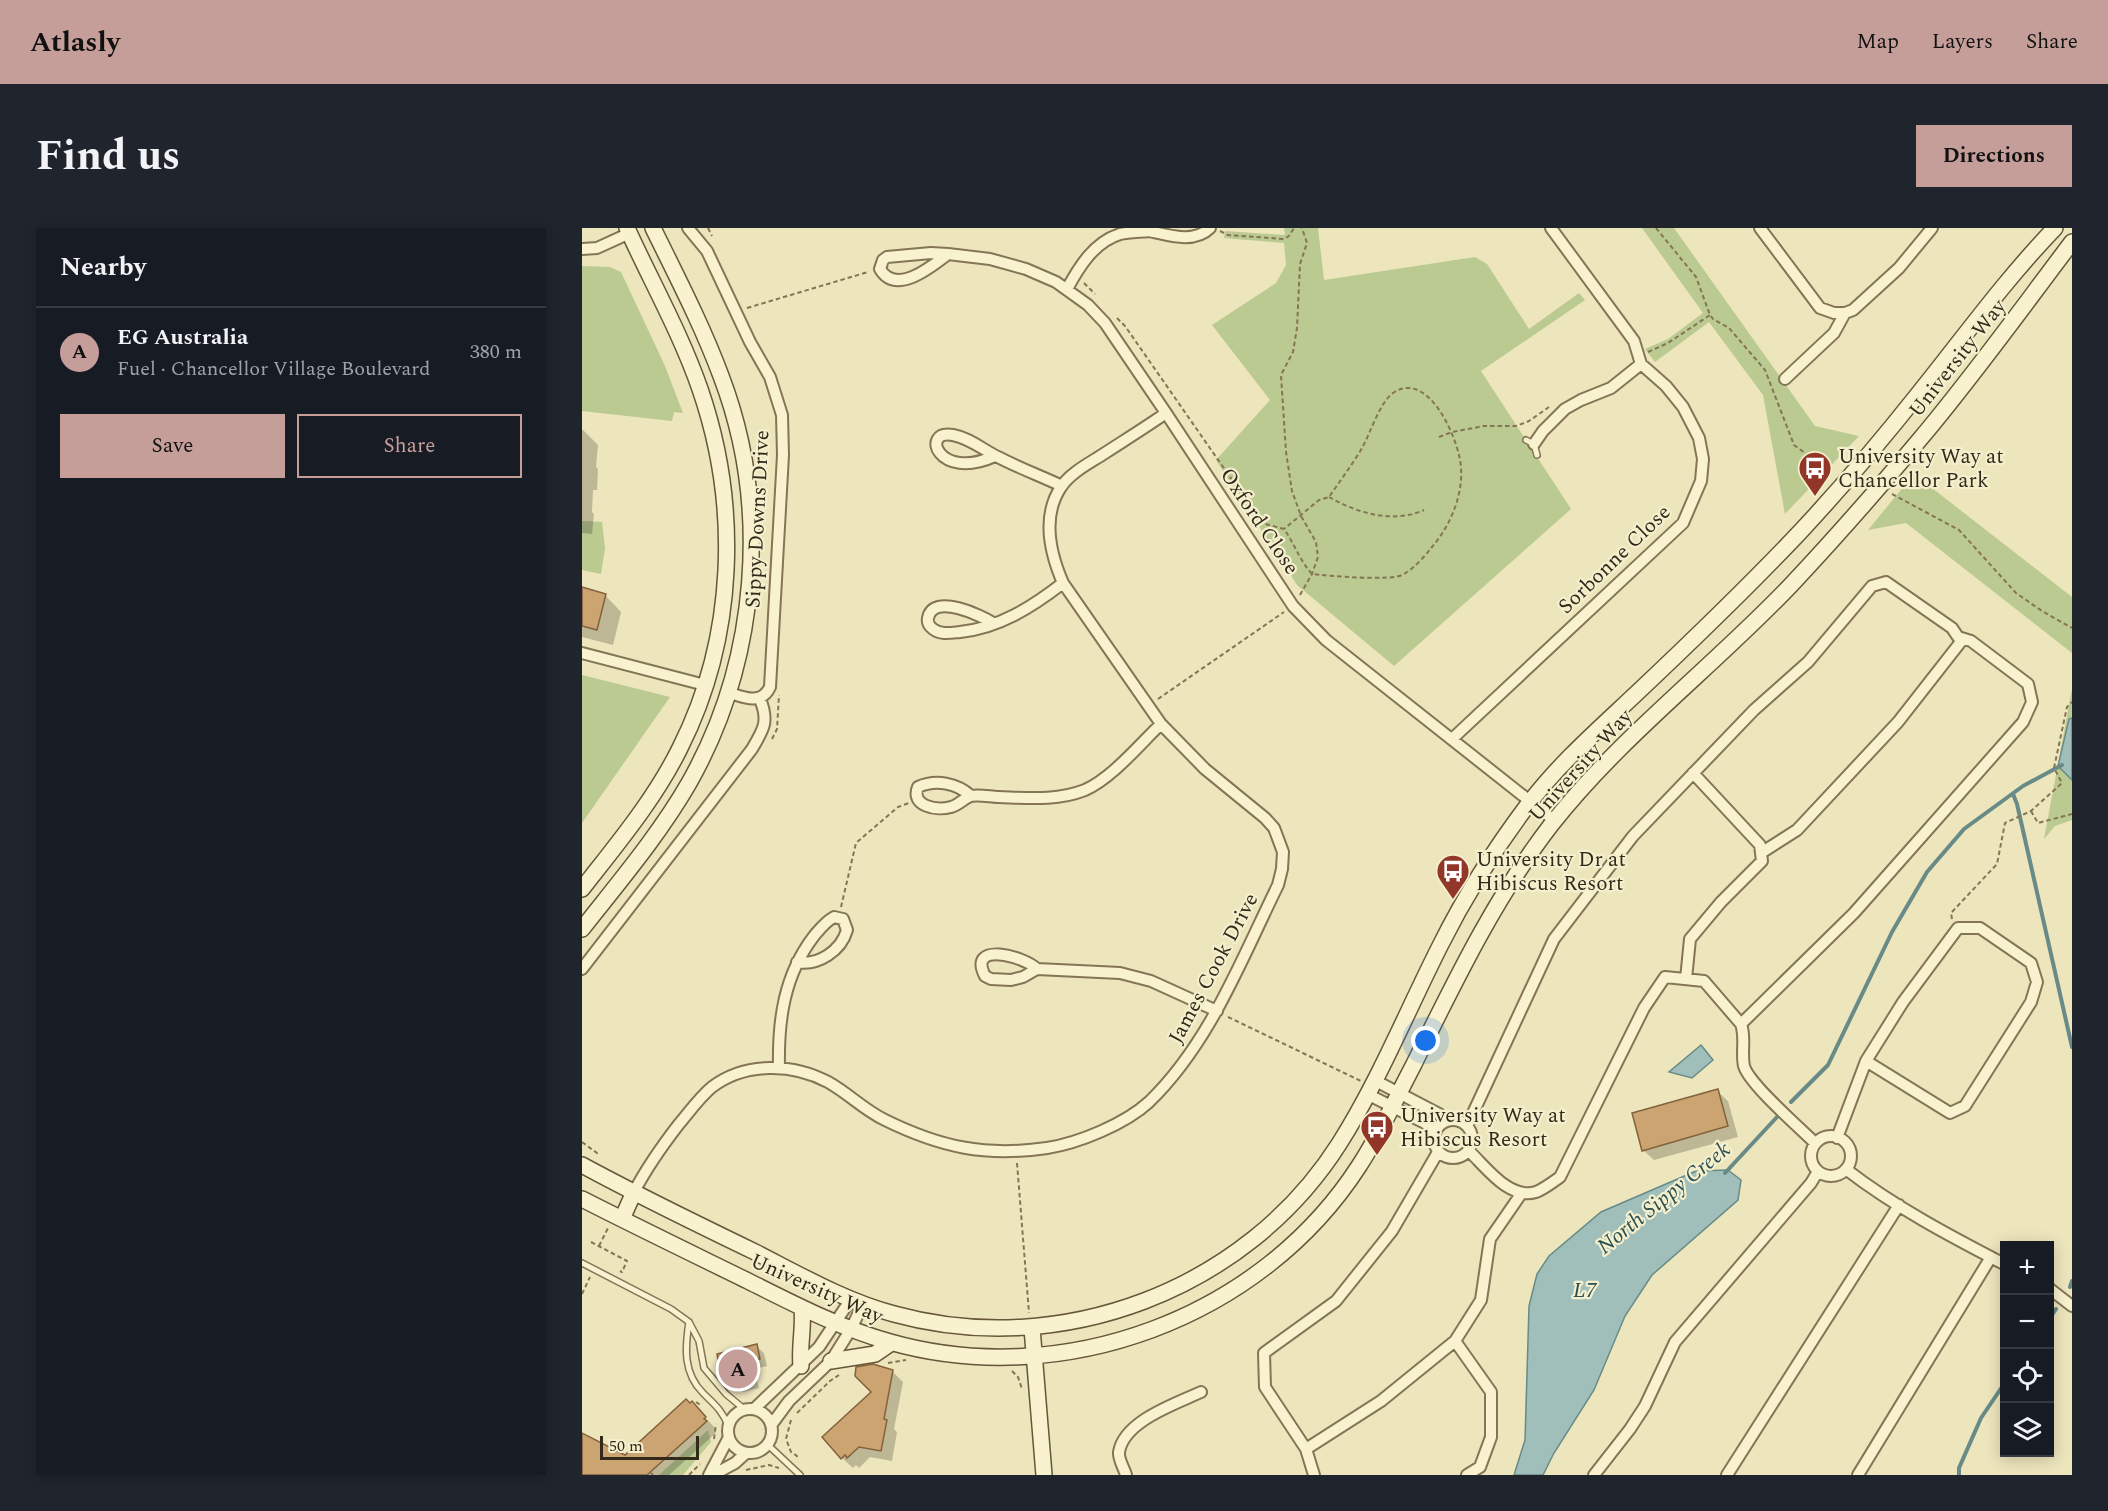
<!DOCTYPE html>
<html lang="en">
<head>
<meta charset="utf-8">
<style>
	:root { --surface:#171b24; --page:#20242c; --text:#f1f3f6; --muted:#9ea1a6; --line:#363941; --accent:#c69e99 }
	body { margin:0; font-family:Spectral,serif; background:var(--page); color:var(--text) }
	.controls { position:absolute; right:18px; bottom:18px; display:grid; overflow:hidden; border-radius:0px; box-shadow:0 3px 15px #0003 }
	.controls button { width:54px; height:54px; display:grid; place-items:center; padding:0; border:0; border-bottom:2px solid var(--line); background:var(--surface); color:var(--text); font:30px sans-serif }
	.scale { position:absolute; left:18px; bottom:15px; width:99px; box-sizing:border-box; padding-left:6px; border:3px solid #332a1b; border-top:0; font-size:16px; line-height:21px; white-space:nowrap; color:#332a1b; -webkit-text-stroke:4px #f4efcc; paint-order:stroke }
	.you { position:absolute; left:844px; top:813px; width:21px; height:21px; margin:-15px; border:4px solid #fff; border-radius:50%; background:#1a73e8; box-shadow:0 0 0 9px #1a73e833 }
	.badge { display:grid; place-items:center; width:39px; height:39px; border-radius:50%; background:var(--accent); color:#111; font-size:20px; font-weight:700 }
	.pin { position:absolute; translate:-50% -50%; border:3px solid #fff; box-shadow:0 2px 6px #0006 }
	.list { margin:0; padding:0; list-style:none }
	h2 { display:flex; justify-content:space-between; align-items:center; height:78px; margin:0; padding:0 24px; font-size:26px }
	h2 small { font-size:20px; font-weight:400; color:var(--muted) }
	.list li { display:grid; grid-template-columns:39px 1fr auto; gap:18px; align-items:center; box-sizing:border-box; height:90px; padding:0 24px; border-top:2px solid var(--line) }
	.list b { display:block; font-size:22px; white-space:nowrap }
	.list p { margin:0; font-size:20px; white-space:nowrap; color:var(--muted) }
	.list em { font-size:20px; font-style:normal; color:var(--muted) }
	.actions { display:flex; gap:12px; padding:18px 24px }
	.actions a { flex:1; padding:14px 0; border:2px solid var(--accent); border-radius:0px; text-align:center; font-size:21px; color:var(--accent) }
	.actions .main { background:var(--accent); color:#111 }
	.icon { flex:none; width:33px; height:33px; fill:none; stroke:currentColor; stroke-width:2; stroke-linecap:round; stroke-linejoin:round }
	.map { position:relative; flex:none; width:1490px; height:1247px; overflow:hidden; border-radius:0px }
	header { display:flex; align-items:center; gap:36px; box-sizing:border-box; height:84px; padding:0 30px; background:var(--accent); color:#111 }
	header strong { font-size:28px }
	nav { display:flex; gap:33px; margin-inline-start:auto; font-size:21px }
	.intro { display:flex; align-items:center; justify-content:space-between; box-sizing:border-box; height:144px; padding:0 36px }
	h1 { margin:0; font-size:42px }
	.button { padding:15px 27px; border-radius:0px; background:var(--accent); color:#111; font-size:21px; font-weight:700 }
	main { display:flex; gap:36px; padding:0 36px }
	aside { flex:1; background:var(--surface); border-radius:0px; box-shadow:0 3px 15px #0003 }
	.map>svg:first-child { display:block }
</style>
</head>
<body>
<header>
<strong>Atlasly</strong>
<nav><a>Map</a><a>Layers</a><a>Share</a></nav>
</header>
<div class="intro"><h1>Find us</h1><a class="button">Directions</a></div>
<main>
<aside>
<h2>Nearby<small></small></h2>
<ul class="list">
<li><span class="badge">A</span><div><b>EG Australia</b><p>Fuel · Chancellor Village Boulevard</p></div><em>380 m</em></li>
</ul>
<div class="actions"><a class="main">Save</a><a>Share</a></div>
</aside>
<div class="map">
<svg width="1490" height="1247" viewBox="0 0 1490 1247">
	<rect width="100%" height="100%" fill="#ede5bc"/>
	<!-- green -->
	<path fill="#bbca91" d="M702,0H736L742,52L893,29L905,36L947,101L997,65L1003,72L899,143L989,281L812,438L715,357L634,232L688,172L630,97L694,55L704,37L702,15L642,10L643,3L703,7Z
		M1060,0H1092L1233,198L1277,208L1203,286L1181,167L1127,94L1073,134L1063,121L1086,111L1121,85Z
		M0,38L28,39L39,44L83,138L101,185L92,184L90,193L0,183Z
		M1332,246L1490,369V425L1324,295L1286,302Z
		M0,293L20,294L23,320L19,346L0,342Z
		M0,447L88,469L0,595Z
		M1490,461V592L1473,598L1462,611Z
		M126,1202L129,1214L101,1247H77Z"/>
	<!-- water -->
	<path fill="#a0beba" stroke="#688b87" stroke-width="1.5" d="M1490,490V552L1476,538L1487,491Z
		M1119,817L1131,832L1110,850L1087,844Z
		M1146,942L1159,952L1156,972L1070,1047L1043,1088L1012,1162L972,1225L961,1247H932L943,1212L947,1078L955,1046L967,1028L1019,984L1114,943Z"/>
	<!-- shadow -->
	<path fill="#0003" d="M0,201L16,217L14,239L16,241L15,262H11L10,284L12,286L10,306L0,305Z
		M0,362L23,367L39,384L31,417L0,409Z
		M1135,863L1146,873L1156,909L1072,932L1061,922Z
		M174,1118L182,1125L185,1138L172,1141L177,1160L161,1164L153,1157L151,1147L147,1148L140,1140Z
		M310,1143L321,1154L312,1201L315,1204L310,1233L288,1229L277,1240L274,1237L271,1240L260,1230L291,1164Z
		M120,1186L134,1201L132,1202L134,1205L87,1247H0V1207L43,1228Z"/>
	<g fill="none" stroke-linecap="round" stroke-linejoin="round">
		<!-- stream -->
		<path stroke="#688b87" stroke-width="4" d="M1431,566L1435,576L1490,819
			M1209,874L1246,837L1310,704L1345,644L1382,601L1441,558L1480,537
			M1143,945L1195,889
			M1488,1059L1490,1053
			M1468,1090L1474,1081
			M1377,1247V1240L1399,1190L1422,1156"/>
	</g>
	<!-- building -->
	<path fill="#cba472" stroke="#83623c" stroke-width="1.5" d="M0,359L24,366L15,402L0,398Z
		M1136,861L1146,898L1060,923L1050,885Z
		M175,1116L178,1131L165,1134L170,1153L152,1157L147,1138L138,1141L135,1126Z
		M291,1136L311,1142L302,1191L305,1192L299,1223L277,1219L265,1230L263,1227L259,1231L240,1209L289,1164L273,1148L274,1139Z
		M104,1171L108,1175L110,1173L124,1189L122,1191L125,1193L65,1247H0V1205L43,1227Z"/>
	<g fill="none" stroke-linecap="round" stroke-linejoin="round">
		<defs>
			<path id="lane" d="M944,212L952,216L955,227
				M0,1035L89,1081L107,1094L117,1113L122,1140L144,1166L162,1181
				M107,1094C103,1120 101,1145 121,1165C132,1176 141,1183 146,1198
				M186,1217L218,1247"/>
			<path id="street" d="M106,0L125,23L168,114L188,149L200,187L201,227L188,459C179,478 161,469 145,464
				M1178,0L1238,80L1252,85H1263
				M571,1L567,3C586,7 612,16 628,0
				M0,21L15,20L48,5
				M349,25L366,26C349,39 314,68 298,41L301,32L305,29Z
				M366,26L408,31L444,41L474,54L506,77L523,95L584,185L711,378L744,412L973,593
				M485,61C497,39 512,14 538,6C547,4 558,4 567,3
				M1203,151L1252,105L1263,85L1271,82L1317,40L1350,0
				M952,216L961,203L983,181L999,172L1029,160L1059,136
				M413,228C355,254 338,201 371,207C388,210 401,222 416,229C437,240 459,248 480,258
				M411,395C400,388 351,364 346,390C345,395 347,398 351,401C359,407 368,405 378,404C417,400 450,379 481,355
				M0,425L123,457
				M870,511L1101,295L1119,253L1121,231L1117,210L1101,179L1084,158L1059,136L1052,113L969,0
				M389,568C375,555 354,551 336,559C328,578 354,583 369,579C377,577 382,570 389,568C397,566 409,569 417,569C446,570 475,573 503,562C530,550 557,517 579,496
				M1179,625L1215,602L1316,494L1381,411
				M0,741L170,521C182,501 187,493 178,471
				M455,741C442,728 385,713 403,748L409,751L429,752L441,749L455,741L538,745L569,753L635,783
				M1104,751L1108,711L1139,674L1180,633L1178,617L1111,545
				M197,839C196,792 202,747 232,708C238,701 243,694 252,689L261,691L265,702C259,723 236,738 215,734
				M792,852L857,886L864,893
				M785,866L843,895L853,904
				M852 911a19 19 0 1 1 38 0a19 19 0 1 1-38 0Z
				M885,898L972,711L1051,608L1172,482L1226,434L1290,358L1304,354L1370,400L1376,409L1389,413L1446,456L1450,474L1441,494L1272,685L1159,796
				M1229 928a20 20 0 1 1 40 0a20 20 0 1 1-40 0Z
				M1255,910L1284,833L1321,774L1376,700H1398L1449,735L1455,754L1449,774L1383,878L1368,885L1284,833
				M887,923C904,939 927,972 954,964C962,961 971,954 978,949L1062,780L1083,749L1122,753L1159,796C1164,810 1159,824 1162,838C1167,856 1218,900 1233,915
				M1265,942C1313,979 1368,1008 1422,1036
				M52,964C65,939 80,918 97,896C108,883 117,870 130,859C163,834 210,835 246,854C266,865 282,882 303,892C358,919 403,929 465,920C497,915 543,896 567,874C628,815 659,732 696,657L700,641L701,624L692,600L683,590L623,541L579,496L481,355C468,325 459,289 479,259C489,244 508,235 523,225C543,212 564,199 584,185
				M1468,1061L1490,1078
				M146 1203a22 22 0 1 1 44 0a22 22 0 1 1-44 0Z
				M172,1181L237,1119L269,1071
				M190,1196L207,1173L249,1133L269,1101L281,1076
				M724,1221L799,1173L873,1113
				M127,1247L147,1209
				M131,1247L153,1235L164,1225
				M544,1247C542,1240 536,1231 537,1224C542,1193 593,1176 619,1164
				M732,1247L724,1221L683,1159L682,1125L754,1073L810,1003L856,924
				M885,1247L898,1239L909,1209V1164L873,1113L899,1072L908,1011L939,966
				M1012,1247L1048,1201L1063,1178L1093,1114L1229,955L1235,945
				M1145,1247L1317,977
				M1276,1247L1409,1029"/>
			<path id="secondary" d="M0,661C35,616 73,571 98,520C154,409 158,277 118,161C99,106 69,53 45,0
				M0,701C37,654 77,607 107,555C176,433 189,279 139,148C120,97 95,49 71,0
				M0,937C57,968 115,996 173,1024C218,1047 263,1073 312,1086C479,1132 664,1062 757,916C797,853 825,783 859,716C883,668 912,622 945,578C977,535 1019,499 1058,462C1113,410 1166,359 1218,304C1259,260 1299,213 1337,165C1382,109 1423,52 1473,0
				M0,971C55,999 111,1026 166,1053C212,1076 258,1100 308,1114C481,1163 679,1090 777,938C798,906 813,872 831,838C872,755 912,671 969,597C1039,508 1131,439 1209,357C1254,309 1297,260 1339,210C1392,147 1440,80 1490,14
				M40,991L52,964
				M450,1100L462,1247
				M249,1133L293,1126L309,1115
				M219,1138C217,1118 222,1100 220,1080"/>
		</defs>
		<!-- lane casing -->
		<use href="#lane" stroke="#847556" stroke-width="8"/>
		<!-- street casing -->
		<use href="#street" stroke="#847556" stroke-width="14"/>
		<!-- secondary casing -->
		<use href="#secondary" stroke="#66563a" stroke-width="18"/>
		<!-- path -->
		<path stroke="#847556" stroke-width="2" stroke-dasharray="4.5 3" stroke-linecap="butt" d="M126,0L130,8
			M1074,0L1114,49L1128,87L1131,91L1147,100L1183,142L1212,217L1242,239
			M638,3L646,7L702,11L707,8L712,0
			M502,55L513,66
			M165,80L286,44
			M535,90L543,98L680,295L702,301C712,315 718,333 730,346C746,348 808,353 820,347C832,341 842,329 850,319C868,298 881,268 879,240C878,214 847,140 811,165C798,174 788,206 780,220C770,237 758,253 747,269L737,272L702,301
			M1066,124L1086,115L1128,87
			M857,209L870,204L902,198H934L947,193L967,179
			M1310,266L1377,302L1434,365L1460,383L1490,400
			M747,269C775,285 811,296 842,282
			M718,367L730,346L736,329L734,314L719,288L710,263L704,224L699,147L711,124L715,100L718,36L725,15L720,0
			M576,471L702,384
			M190,511L195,501L197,467
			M1449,583L1456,595L1490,586
			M259,679L274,615L316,579L327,575
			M1370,691L1369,685L1415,636L1423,595L1449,583L1480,555L1472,540L1485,479L1490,474
			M646,789L779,853
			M0,914L15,925L14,927
			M435,935L447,1085
			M9,1014L45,1033L40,1044L38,1043
			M17,1018L26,1000
			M0,1066L8,1049
			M306,1135L324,1132
			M430,1143L436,1149L440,1161
			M114,1174L120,1178
			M215,1185L248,1153L257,1147
			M209,1192L204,1211L209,1224L215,1228L213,1231
			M132,1211L134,1196
			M164,1242L187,1237L197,1240
			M69,1245L71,1247
			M107,1247L118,1236"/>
		<!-- lane -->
		<use href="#lane" stroke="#f8f2cf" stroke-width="5"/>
		<!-- street -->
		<use href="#street" stroke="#f8f2cf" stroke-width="10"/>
		<!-- secondary -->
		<use href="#secondary" stroke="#f8f2cf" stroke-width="15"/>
	</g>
	<!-- icons -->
	<defs>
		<symbol id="bus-pin" viewBox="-11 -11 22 30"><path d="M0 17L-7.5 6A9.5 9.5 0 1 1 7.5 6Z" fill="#923627" stroke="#f4efcc"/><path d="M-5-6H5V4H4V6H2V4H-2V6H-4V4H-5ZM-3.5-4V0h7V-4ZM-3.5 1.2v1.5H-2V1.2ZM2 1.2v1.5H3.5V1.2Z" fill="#fff"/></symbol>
	</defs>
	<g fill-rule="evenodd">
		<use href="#bus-pin" x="1214" y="221" width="38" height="52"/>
		<use href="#bus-pin" x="852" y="624" width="38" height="52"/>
		<use href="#bus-pin" x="776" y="880" width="38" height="52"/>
	</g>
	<g text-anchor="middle" stroke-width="4.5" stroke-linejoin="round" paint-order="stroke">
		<!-- street labels -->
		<g font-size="21" fill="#332a1b" stroke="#f4efcc">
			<text transform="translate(1375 130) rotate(-52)" y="7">University Way</text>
			<text transform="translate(175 291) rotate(-87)" y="7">Sippy Downs Drive</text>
			<text transform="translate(678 293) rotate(56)" y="7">Oxford Close</text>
			<text transform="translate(1032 331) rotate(-44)" y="7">Sorbonne Close</text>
			<text transform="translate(998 537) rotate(-48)" y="7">University Way</text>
			<text transform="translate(631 740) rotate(-62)" y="7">James Cook Drive</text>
			<text transform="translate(235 1060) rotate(24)" y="7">University Way</text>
		</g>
		<!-- poi labels -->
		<g font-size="21" fill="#332a1b" stroke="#f4efcc" text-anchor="start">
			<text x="1256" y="235">University Way at<tspan x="1256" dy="24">Chancellor Park</tspan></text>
			<text x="894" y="638">University Dr at<tspan x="894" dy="24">Hibiscus Resort</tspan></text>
			<text x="818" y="894">University Way at<tspan x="818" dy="24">Hibiscus Resort</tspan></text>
		</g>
		<!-- water labels -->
		<g font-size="22" font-style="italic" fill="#2a5053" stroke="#f4efcc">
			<text transform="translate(1081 969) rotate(-39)" y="8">North Sippy Creek</text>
			<text x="1003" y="1069">L7</text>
		</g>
	</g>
</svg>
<div class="controls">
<button>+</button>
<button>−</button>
<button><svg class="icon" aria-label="locate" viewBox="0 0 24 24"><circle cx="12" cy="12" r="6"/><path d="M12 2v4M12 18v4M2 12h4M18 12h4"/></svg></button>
<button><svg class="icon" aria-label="layers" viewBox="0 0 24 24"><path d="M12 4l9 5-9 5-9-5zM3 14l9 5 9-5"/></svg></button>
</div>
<div class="scale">50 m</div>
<div class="you"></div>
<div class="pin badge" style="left:156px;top:1141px">A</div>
</div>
</main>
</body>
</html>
